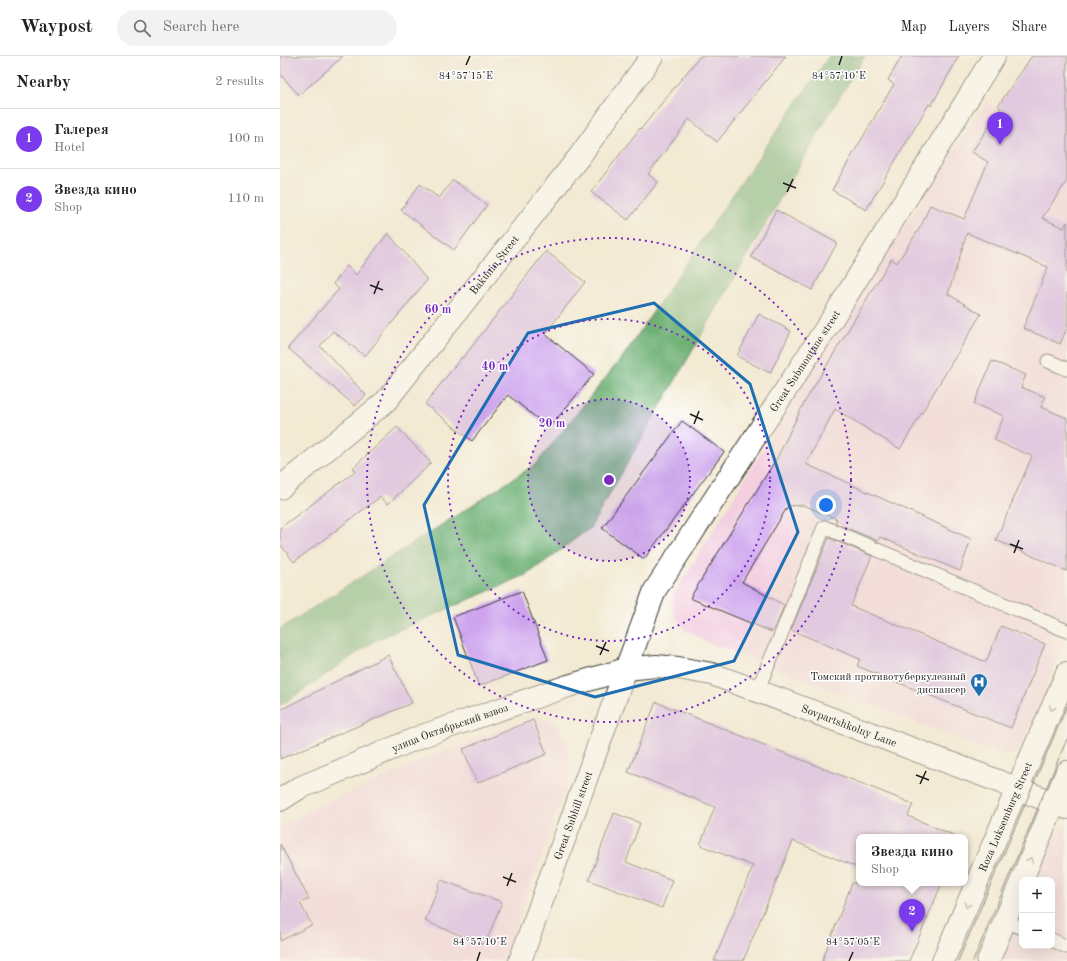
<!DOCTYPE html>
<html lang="en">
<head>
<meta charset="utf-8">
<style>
	:root { --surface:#fff; --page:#f2f2f2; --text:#222; --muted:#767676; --line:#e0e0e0; --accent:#7c3aed }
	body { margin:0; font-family:"Old Standard TT",serif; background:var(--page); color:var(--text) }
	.controls { position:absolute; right:12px; bottom:12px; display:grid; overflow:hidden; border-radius:8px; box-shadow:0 4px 16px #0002 }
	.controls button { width:36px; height:36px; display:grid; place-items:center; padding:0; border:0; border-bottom:1px solid var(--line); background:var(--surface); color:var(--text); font:20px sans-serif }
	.you { position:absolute; left:546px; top:449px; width:14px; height:14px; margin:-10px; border:3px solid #fff; border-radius:50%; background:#1a73e8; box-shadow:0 0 0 6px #1a73e833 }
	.badge { display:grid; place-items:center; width:26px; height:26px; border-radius:50%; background:var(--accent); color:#fff; font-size:13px; font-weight:700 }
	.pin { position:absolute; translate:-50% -33px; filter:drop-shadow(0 1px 2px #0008) }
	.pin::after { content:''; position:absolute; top:21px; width:14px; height:12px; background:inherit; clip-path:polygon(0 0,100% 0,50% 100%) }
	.popup { position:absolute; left:576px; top:778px; width:112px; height:52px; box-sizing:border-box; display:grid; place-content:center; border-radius:8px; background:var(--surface); filter:drop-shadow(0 1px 3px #0005); font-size:13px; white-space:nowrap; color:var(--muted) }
	.popup b { font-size:15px; color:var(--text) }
	.popup::after { content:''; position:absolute; left:50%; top:100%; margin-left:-8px; border:8px solid transparent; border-top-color:var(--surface) }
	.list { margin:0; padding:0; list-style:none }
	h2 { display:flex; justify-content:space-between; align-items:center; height:52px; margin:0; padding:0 16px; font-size:17px }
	h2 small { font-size:13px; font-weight:400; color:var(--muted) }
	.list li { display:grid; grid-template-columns:26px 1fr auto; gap:12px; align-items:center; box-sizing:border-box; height:60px; padding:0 16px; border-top:1px solid var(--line) }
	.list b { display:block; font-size:15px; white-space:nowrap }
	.list p { margin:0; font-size:13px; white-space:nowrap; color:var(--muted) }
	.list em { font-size:13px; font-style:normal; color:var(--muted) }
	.icon { flex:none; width:22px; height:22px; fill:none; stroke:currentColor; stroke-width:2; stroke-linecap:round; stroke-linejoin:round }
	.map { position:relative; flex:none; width:787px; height:905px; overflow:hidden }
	header { display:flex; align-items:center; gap:24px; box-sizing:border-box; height:56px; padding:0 20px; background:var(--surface); border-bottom:1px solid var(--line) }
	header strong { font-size:19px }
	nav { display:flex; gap:22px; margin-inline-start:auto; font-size:14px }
	.search { width:280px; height:36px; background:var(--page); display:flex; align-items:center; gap:10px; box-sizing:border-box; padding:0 14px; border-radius:22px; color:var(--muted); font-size:15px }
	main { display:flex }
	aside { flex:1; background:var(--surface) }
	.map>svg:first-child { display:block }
</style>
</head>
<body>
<header>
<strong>Waypost</strong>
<div class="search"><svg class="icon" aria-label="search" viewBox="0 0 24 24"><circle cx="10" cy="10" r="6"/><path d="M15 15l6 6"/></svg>Search here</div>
<nav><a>Map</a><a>Layers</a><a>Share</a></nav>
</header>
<main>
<aside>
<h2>Nearby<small>2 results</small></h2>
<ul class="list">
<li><span class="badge">1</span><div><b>Галерея</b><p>Hotel</p></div><em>100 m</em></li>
<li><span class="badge">2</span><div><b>Звезда кино</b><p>Shop</p></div><em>110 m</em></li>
</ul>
</aside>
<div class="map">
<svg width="787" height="905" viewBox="0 0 787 905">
	<rect width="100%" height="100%" fill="#fff"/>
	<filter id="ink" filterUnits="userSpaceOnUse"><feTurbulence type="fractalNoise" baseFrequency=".025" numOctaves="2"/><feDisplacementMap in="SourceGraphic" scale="8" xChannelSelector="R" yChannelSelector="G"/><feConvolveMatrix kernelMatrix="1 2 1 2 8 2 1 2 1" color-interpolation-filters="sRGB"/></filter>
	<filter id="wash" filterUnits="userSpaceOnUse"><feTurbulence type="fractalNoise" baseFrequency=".012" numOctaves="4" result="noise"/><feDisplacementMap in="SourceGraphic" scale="16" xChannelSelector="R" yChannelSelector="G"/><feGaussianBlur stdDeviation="0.9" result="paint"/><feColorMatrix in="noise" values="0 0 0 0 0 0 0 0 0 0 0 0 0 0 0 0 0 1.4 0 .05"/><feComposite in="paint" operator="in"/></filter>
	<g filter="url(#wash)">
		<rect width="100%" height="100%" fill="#f2ead3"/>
		<!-- built -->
		<path fill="#f3cfdf" d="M706,46L787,101V579L742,691L737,696L727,698L710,695L425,585L405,574L394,559L392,541L561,267Z
			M254,660L272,665L287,687L291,718L223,905H0V771L33,753L152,700Z
			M783,772H787V905H721L742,856V890H772V824H756L773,784L778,777Z"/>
		<!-- forest -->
		<path fill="#6eb074" stroke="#456648" d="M549,0H585L548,60L310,472L248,518L96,584L0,650V573L256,408L344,299L471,112Z"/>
		<g id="blocks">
			<!-- building -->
			<path fill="#cda4ed" d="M0,0H63L19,39L0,18Z
				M420,0H506L437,86L409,63L368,118L378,126L348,164L311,136L360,72L361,73Z
				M622,0H679L651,50L649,48L586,154L552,134L614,28L608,24Z
				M752,0H787V125L762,162L784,172L787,166V272L780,288L743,272L768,211L687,177L668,238L701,258L620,393L555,353L526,408L691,483L680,515L600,481L598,485L555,467L557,463L523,449L508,450L462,526L504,549L497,568L496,567L492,576L410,542L498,400L524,347L611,203L617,207L641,170L650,149L684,163L708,106L692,96L721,52L718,50Z
				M173,124L207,149L174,194L121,154L140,128L159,142Z
				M496,154L557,187L532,234L471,201Z
				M108,177L147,224L85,300L53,275L40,290L86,339L75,350L8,292L59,233L53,228L67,210L76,219Z
				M266,195L305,226L265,278L314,318L269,372L228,339L192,385L145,348L182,301L183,302Z
				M479,258L511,275L490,317L457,300Z
				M712,305L746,319L741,331L765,341L761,351L787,362V515L716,484L752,400L714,384L724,360L694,348Z
				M402,365L444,396L364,503L322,472Z
				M117,371L151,407L108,448L100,441L14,506L0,488V472L76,415L73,412Z
				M549,482L592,500L571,550L706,606L721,570L765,588L731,672L577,610L580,603L511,574Z
				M242,535L268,604L199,630L173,561Z
				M108,599L132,647L0,703V654Z
				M376,646L633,748L628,760L678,781H579V812L513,785L463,905H434L473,810L420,789L435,751L348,716Z
				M253,664L267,698L197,727L183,693Z
				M334,757L360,767L346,806L392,824L382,852L309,824Z
				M0,788L29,843L20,847L32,869L0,885Z
				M161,824L222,846L205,889L145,865Z
				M572,827H662L629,905H542Z"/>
		</g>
	</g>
	<g filter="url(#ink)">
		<use href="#blocks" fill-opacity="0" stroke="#3c3b37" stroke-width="1"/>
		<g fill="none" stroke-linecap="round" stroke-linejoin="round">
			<defs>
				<path id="service" d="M768,305L787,313
					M477,635L498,586L544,471L787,575
					M725,865L742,872
					M772,884L787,891"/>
				<g id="minor">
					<path id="s1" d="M0,432L106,345L299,101L372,0"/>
					<path id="s2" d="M346,613L375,534L554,260L714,0"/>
				</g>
				<g id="tertiary">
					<path id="s3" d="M0,744L19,732L142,680L288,630L346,613L376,610L398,612L432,618L710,722L787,752"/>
					<path id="s4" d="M240,905L346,613"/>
				</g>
				<g id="secondary">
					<path id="s5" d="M663,905L787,617"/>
					<path d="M708,905L787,716"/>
				</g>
			</defs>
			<!-- service casing -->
			<use href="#service" stroke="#3c3b37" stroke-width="15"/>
			<!-- minor casing -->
			<use href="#minor" stroke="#3c3b37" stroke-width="24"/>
			<!-- tertiary casing -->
			<use href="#tertiary" stroke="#3c3b37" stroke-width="24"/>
			<!-- secondary casing -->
			<use href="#secondary" stroke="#3c3b37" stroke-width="24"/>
			<!-- service -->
			<use href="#service" stroke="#fff" stroke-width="13"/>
			<!-- minor -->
			<use href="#minor" stroke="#fff" stroke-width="22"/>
			<!-- tertiary -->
			<use href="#tertiary" stroke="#fff" stroke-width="22"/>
			<!-- secondary -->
			<use href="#secondary" stroke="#fff" stroke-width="22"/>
			<!-- tram -->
			<path stroke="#1c1c1c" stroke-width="1" d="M678,905L787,650
				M693,905L787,683"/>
		</g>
		<!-- one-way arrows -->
		<defs><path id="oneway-chevron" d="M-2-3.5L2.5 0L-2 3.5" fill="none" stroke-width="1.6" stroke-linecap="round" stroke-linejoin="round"/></defs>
		<g stroke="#999">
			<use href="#oneway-chevron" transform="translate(772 652) rotate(113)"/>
			<use href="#oneway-chevron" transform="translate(750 804) rotate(-67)"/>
			<use href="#oneway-chevron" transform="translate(687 849) rotate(113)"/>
		</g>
	</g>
	<!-- marked area -->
	<path d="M0 0H787V905H0ZM374,247L470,328L518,476L454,605L315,641L178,599L144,449L248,277Z" fill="#f2ead3" fill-opacity=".55" fill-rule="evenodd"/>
	<path fill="none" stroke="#1f6fb2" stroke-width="3" stroke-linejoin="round" d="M374,247L470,328L518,476L454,605L315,641L178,599L144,449L248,277Z"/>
	<!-- ticks -->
	<path fill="none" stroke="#1c1c1c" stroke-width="1.5" d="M186,9L190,0M559,9L562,0M503,127L516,132M507,136L513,123M90,229L103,234M94,238L99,225M410,358L423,364M414,368L419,355M730,488L743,493M734,497L739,484M316,590L329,595M320,599L326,586M636,719L649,724M640,728L646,715M223,821L236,826M227,830L232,817M197,905L200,896M569,905L573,896"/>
	<!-- distance rings -->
	<circle cx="329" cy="424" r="81" fill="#7b2cbf" fill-opacity=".12"/>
	<g fill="none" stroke="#7b2cbf" stroke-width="2" stroke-dasharray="2 4">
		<circle cx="329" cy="424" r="81"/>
		<circle cx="329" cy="424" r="161"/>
		<circle cx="329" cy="424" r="242"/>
	</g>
	<!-- icons -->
	<defs>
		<symbol id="hospital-pin" viewBox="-11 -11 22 30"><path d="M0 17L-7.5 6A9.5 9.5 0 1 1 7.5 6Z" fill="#1f6fb2" stroke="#fff"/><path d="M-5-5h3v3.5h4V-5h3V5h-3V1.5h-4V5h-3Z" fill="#fff"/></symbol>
	</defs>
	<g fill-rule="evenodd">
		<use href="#hospital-pin" x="689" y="616" width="20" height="27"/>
	</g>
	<g text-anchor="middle" stroke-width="3" stroke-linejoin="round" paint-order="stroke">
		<!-- street labels -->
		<g font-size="11" fill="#1c1c1c" stroke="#fff">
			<text dy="4" stroke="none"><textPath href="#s1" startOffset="311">Bakunin Street</textPath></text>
			<text dy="4" stroke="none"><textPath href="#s2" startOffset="358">Great Submontane street</textPath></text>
			<text dy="4" stroke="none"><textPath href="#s3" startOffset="604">Sovpartshkolny Lane</textPath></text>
			<text dy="4" stroke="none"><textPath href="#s3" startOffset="185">улица Октябрьский взвоз</textPath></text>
			<text dy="4" stroke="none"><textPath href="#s4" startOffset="155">Great Subhill street</textPath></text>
			<text dy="4" stroke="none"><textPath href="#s5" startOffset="157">Roza Luksemburg Street</textPath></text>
		</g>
		<!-- poi labels -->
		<g font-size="11" fill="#1c1c1c" stroke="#fff" text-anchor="end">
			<text x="686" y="624">Томский противотуберкулезный<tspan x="686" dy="13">диспансер</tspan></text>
		</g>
	</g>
	<g font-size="10" text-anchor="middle" fill="#1c1c1c" stroke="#fff" stroke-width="3" stroke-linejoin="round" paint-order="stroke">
		<text x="186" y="23">84°57'15"E</text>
		<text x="559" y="23">84°57'10"E</text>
		<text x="200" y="889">84°57'10"E</text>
		<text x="573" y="889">84°57'05"E</text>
	</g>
	<circle cx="329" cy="424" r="6" fill="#7b2cbf" stroke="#fff" stroke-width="2"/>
	<g font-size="12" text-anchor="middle" font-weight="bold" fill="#7b2cbf" stroke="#fff" stroke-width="3" stroke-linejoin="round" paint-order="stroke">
		<text x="158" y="257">60 m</text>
		<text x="215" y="314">40 m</text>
		<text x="272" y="371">20 m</text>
	</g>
</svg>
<div class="controls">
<button>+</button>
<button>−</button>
</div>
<div class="you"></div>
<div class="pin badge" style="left:720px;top:89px">1</div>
<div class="pin badge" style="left:632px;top:876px">2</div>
<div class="popup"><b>Звезда кино</b>Shop</div>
</div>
</main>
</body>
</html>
